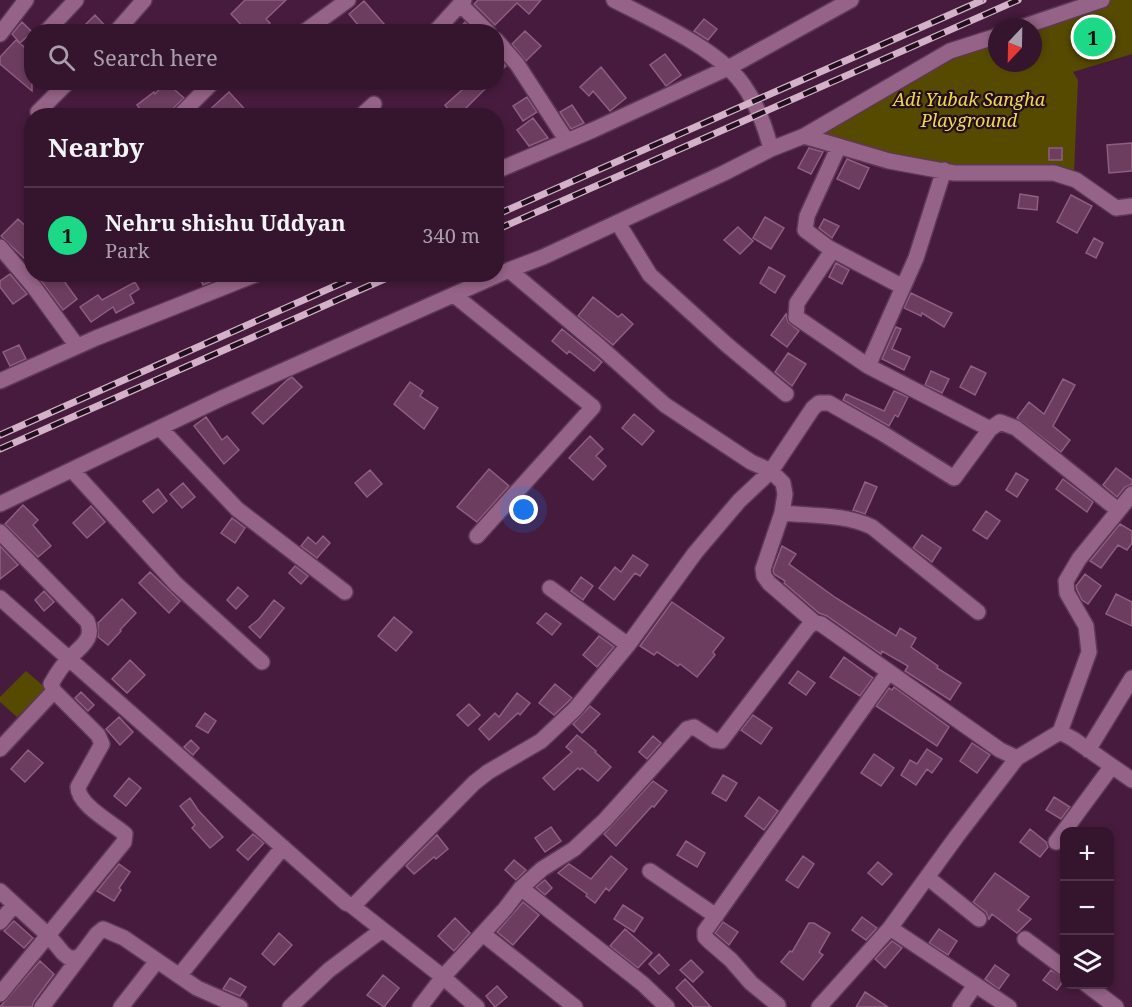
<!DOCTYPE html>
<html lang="en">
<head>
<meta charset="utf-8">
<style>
	:root { --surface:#35142e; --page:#3d1d36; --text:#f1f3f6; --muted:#aa9eaa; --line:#4f334a; --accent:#1cd988 }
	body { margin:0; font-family:"Noto Serif",serif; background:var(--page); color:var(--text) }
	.controls { position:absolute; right:18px; bottom:18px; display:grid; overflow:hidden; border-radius:12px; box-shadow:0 3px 9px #0003 }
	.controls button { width:54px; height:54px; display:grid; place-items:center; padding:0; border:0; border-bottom:2px solid var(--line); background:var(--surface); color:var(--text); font:30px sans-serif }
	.compass { position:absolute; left:988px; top:18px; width:54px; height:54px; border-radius:50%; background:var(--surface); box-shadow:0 3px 9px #0003; rotate:202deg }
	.you { position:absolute; left:524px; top:510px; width:21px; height:21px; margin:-15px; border:4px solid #fff; border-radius:50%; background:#1a73e8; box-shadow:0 0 0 9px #1a73e833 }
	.badge { display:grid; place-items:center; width:39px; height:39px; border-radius:50%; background:var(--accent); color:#111; font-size:20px; font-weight:700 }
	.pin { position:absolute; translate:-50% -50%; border:3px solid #fff; box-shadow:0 2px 6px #0006 }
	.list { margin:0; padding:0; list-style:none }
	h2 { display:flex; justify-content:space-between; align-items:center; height:78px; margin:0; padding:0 24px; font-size:26px }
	h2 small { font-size:20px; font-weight:400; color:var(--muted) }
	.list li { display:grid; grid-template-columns:39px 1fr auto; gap:18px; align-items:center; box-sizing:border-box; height:96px; padding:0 24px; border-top:2px solid var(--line) }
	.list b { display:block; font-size:22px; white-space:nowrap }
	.list p { margin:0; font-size:20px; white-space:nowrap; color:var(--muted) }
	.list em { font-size:20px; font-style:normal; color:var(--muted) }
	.icon { flex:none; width:33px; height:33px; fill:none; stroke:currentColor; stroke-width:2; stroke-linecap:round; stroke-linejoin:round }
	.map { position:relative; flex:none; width:1132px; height:1007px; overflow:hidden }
	.search { position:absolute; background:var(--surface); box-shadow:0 3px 9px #0003; left:24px; top:24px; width:480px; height:66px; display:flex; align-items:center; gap:15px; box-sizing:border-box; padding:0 21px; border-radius:24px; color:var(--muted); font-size:22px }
	.panel { position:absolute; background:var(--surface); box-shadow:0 3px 9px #0003; left:24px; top:108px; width:480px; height:174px; border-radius:24px }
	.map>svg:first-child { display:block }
</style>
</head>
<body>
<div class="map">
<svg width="1132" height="1007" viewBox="0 0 1132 1007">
	<rect width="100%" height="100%" fill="#471b3d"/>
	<!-- green -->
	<path fill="#564900" d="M1102,0H1132V54L1073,72L1078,80L1074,174L1052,166L946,165L888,157L812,136L927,69L997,39V63H1033V27Z
		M26,671L47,689L17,717L0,702V697Z"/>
	<!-- building -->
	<path fill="#6c3d5f" stroke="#8f5d81" stroke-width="1.5" d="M245,0H286L266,19L270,23L261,32H248L231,14Z
		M478,0H541L529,14L517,3L495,25L474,4Z
		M364,1L384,24L376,32H364L349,14Z
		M95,15L107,28L106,32H78Z
		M704,19L717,29L708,40L694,31Z
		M22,22L32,32L20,43L12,34Z
		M465,22L474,32H456Z
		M525,31L541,46L526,61L512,44Z
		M16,40L31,53L26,58L32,63V91L0,64V57Z
		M665,54L681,75L666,86L650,65Z
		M496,55L506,66L496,75Z
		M601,67L626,98L610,111L593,91L589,96L580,87Z
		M166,82L184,98L165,116H145L137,105L154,92L155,94Z
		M471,82H492L458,116H453L445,105Z
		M229,92L251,116H203Z
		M527,97L537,112L523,121L513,106Z
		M572,105L584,123L571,129L560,112Z
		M533,118L548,138L529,146L517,130Z
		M1132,143V171L1109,173L1107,145Z
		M809,148L823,152L811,174L798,168Z
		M1049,148H1062V160H1049Z
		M847,159L869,168L859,189L837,179Z
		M1020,194L1038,197L1037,210L1018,208Z
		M1071,195L1092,206L1077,233L1057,222Z
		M765,217L784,228L771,249L753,238Z
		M18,219L32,232V269L26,262L27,261L1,236Z
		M824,219L839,226L832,238L819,228Z
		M738,227L753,241L740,254L724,240Z
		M1094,238L1103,243L1096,258L1086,253Z
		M836,263L849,270L842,284L829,277Z
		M769,267L785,276L775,293L760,283Z
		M10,274L27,294L13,304L0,287V281Z
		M36,274H59L77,299L63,310Z
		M198,274H229L203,285Z
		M135,282L139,289L130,295L134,303L116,313L113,307L91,322L80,307L98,295L102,300Z
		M911,293L952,313L944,327L922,313L921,316L904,308Z
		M593,297L618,317L622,314L633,324L613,345L578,316Z
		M786,314L788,322L799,331L787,347L771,335Z
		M896,327L901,329L892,349L910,357L904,370L882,359Z
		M562,329L602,362L594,371L569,351L567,354L552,341Z
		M19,345L26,359L10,366L3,352Z
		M788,353L806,364L792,386L775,372Z
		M971,366L986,373L975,395L960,387Z
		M931,371L949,379L942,393L925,385Z
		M292,377L302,387L263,424L252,413L287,380Z
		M1063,379L1075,385L1053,426L1070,440L1061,452L1017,418L1029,402L1044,414Z
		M410,382L423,391L420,396L438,408L424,429L394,404Z
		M894,391L908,397L898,417L895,415L889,426L843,400L846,394L884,411Z
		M634,414L654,431L642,445L622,428Z
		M206,417L222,440L227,436L239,450L224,464L194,426Z
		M590,436L603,449L596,456L606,466L593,480L569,458Z
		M1116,468L1132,480V484L1125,487L1117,497L1103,485Z
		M489,469L509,486L477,522L457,507Z
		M370,470L382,484L367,497L355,483Z
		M1016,473L1028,480L1017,497L1006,490Z
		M1063,479L1093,502L1087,512L1056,489Z
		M865,482L877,487L865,514L853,510Z
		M183,483L195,497L182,508L170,494Z
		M158,489L167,501L153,513L143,501Z
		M23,505L38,520L33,525L51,546L38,557L5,524Z
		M91,506L105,522L87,538L73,523Z
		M986,511L1000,521L987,539L973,530Z
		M232,518L245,528L235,543L221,533Z
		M1120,524L1132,531V543L1127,550L1118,545L1101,568L1090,561Z
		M922,535L941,548L932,562L913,548Z
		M323,536L330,543L317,558L301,546L308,537L316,544Z
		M0,546L18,565L0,579Z
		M782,546L796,554L789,564L836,598L896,636L900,628L916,638L911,647L938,666L937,668L961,683L950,700L905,671L908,666L882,651L881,654L827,616L819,613L784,583L785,581L774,574L773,570Z
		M633,555L648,565L640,576L635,573L614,600L599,588L615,567L621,572Z
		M295,566L308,576L301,584L289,573Z
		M150,572L180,601L169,613L139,583Z
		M1085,574L1101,586L1088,604L1082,600L1077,590L1076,586Z
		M581,577L593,586L583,600L571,591Z
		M238,587L248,596L236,609L227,600Z
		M44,591L54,602L44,611L35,600Z
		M1116,594L1132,602V626L1106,614Z
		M122,599L136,613L120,630L121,631L108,645L98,637V623Z
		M274,600L284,608L260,638L249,627L259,619Z
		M672,602L724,638L713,652L715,655L697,677L680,664L678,666L657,652L654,655L640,646Z
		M546,613L561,624L552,635L537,623Z
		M394,617L412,632L396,651L378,636Z
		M599,636L614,647L597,667L583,655Z
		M844,657L873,678L860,696L830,677Z
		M130,660L145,675L127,693L112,679Z
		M798,671L815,683L806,695L789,683Z
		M555,684L572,698L554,715L539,703Z
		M894,687L949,727L937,746L876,706L889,688L892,690Z
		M81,692L94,705L88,711L75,698Z
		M517,693L530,703L520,715L518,713L489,740L479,729L495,713L499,717Z
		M469,704L480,715L468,726L457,715Z
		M590,706L600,714L582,733L573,724Z
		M205,713L216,721L208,733L196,726Z
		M753,715L772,728L761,744L741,730Z
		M119,717L133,732L120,745L106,729Z
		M577,735L596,751L595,752L611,767L598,781L582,768L580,770L578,768L554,790L543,778L572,752L566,747Z
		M653,736L661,743L647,759L639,752Z
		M191,740L199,748L193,755L184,747Z
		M972,743L990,755L977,773L960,761Z
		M927,749L942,759L932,773L927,769L916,785L901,775L910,760L917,764Z
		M28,750L43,763L25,782L11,769Z
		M874,754L894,768L881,786L861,773Z
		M723,775L737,783L726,801L712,793Z
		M129,778L141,788L126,806L114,796Z
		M653,781L667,791L654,807L652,806L616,846L604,834Z
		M759,797L778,811L764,830L745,816Z
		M1054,797L1070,807L1061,819L1046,810Z
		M190,798L198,810L223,837L210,848L192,828L195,825L180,806Z
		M551,827L561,841L545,852L535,838Z
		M1030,829L1046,842L1048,847L1040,857L1020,842Z
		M253,834L264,843L248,860L237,850Z
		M437,835L448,849L436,859L434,857L414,874L406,866Z
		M686,841L705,853L697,867L677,855Z
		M611,856L627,869L609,891L606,888L595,903L586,896L587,894L558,873L569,864L591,879Z
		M803,856L814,864L798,888L786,880Z
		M514,860L526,870L516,880L505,870Z
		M878,862L892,874L882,885L868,873Z
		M119,864L130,872L119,888L121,890L114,901L97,891Z
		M995,873L1029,897L1018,910L1031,919L1017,933L992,914L989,919L986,912L973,902Z
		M545,880L552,888L545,895L536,887Z
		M523,902L539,915L513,945L497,932Z
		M623,905L643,918L634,932L614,919Z
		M862,917L877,928L866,940L852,930Z
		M455,918L470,933L454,951L438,936Z
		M14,921L33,938L24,948L4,931Z
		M723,922L738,932L729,945L715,933Z
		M809,923H814L830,933L819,952L823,955L803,980L781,962L790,951L792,952Z
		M625,929L652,953L638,968L610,946Z
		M939,929L957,941L948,955L929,943Z
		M279,933L292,945L274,965L262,954Z
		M892,941L902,948L885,968L875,959Z
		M659,954L669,965L659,974L649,964Z
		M691,960L703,972L693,982L680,970Z
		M40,961L54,974L34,1001L32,1007H0Z
		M995,965L1009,975L999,989L985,979Z
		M1051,970L1065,978L1057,990L1043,980Z
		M383,975L399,988L384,1007L367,995Z
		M230,978L246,987L240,996L223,989Z
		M685,979L711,1007H694L676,988Z
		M497,986L507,997L495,1007L486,996Z
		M865,992L888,1007H856Z"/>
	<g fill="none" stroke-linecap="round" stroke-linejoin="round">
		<defs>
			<path id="minor" d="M614,0C653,20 720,50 744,86C758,106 765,126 771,149
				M460,4L488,32
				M1022,27L1102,0
				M46,32L76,0
				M116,32L144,0
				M304,32L348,0
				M435,32L464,0
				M0,34L26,0
				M496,40L517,64L567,141
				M38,112L68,82
				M179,116L213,82
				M361,116L374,104
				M804,136L889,161L954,173H1054L1076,180L1116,208L1132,206
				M496,171L593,130L728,68L851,0
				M618,223L650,275L727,345L786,394
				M0,247L34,287L77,346
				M829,248L903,287
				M509,270L599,346L665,405L751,462L771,471L783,483L785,494L782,513L763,569L764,576L769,583L814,622
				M454,295L593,407L477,536
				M868,366L916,258L944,170
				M0,381L96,338L257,274
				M160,428L237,509L345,592
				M990,429L1000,422L1016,428L1118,510
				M72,470L176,584L262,662
				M0,504L222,398L509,270L543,257L724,173L771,149L804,136L950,51L997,36
				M782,513C812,516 845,514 872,527L978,612
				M0,532L87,621C95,638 82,645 71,657C63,664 56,675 51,684L54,691L98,735L102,744L78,787C78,805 111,822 125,834L124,842L0,994
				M550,588L628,645
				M0,598L346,903L351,905L356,903L474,783L488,772L541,741L575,709L628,645L695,553L739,501L771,471L813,408L819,403H829L882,433L954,478L990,429L868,366L796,317L797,303L830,254L829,248L805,230L807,216L839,146
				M1060,732L1089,652L1086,626L1067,593L1066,581L1079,559L1132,494
				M0,749L54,691
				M1088,750L1132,678
				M1056,842L1112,766
				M650,871L716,916
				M927,877L979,919
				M521,888L643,984L667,1007
				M0,891L49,936L63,953L69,958H77L82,954L97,934L103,929L124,938L197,988L240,1007
				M351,905L443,977L477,1007
				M0,922L14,905
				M890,928L1009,1007
				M483,934L575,1007
				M1025,939L1064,968
				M179,976L283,847
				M1086,984L1116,1007
				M778,1005L751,983L731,960L709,941L705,937V931L888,673
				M42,1007L82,954
				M121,1007L157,961
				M290,1007L329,970L382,930
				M420,1007L443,977L505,909L521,888L542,869L574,849L605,820L687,729L694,727L714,740L721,741L808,627L814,622L821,624L1000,750L1017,758L1060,732L1073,739L1132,780
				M819,1007L890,928L957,836L1017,758
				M960,1007L975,985"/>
		</defs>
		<!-- minor casing -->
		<use href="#minor" stroke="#5e3856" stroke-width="18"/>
		<!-- minor -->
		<use href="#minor" stroke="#966388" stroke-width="15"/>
		<defs>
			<path id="rail" d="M496,215L983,0
				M496,230L1018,0
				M0,435L362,274
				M0,449L396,274"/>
		</defs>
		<!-- rail casing -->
		<use href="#rail" stroke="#d2b1c9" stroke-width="7"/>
		<!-- rail -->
		<use href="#rail" stroke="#220f1d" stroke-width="4.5" stroke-dasharray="14" stroke-linecap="butt"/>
	</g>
	<g text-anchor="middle" stroke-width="4.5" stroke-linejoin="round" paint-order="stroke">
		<!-- park labels -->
		<g font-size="18" font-style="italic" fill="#f3d750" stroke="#220f1d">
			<text x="969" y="106">Adi Yubak Sangha<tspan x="969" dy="21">Playground</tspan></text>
		</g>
	</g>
</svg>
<div class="controls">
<button>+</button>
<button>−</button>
<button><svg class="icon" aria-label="layers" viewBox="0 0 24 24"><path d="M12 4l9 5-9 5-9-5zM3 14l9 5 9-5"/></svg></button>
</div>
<svg class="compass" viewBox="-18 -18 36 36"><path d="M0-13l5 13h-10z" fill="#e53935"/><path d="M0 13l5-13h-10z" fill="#aa9eaa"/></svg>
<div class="you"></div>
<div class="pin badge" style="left:1093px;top:37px">1</div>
<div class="search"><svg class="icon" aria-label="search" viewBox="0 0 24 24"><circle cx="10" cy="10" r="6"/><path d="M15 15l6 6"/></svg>Search here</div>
<section class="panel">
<h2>Nearby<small></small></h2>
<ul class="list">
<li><span class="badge">1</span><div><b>Nehru shishu Uddyan</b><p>Park</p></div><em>340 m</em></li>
</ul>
</section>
</div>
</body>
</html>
